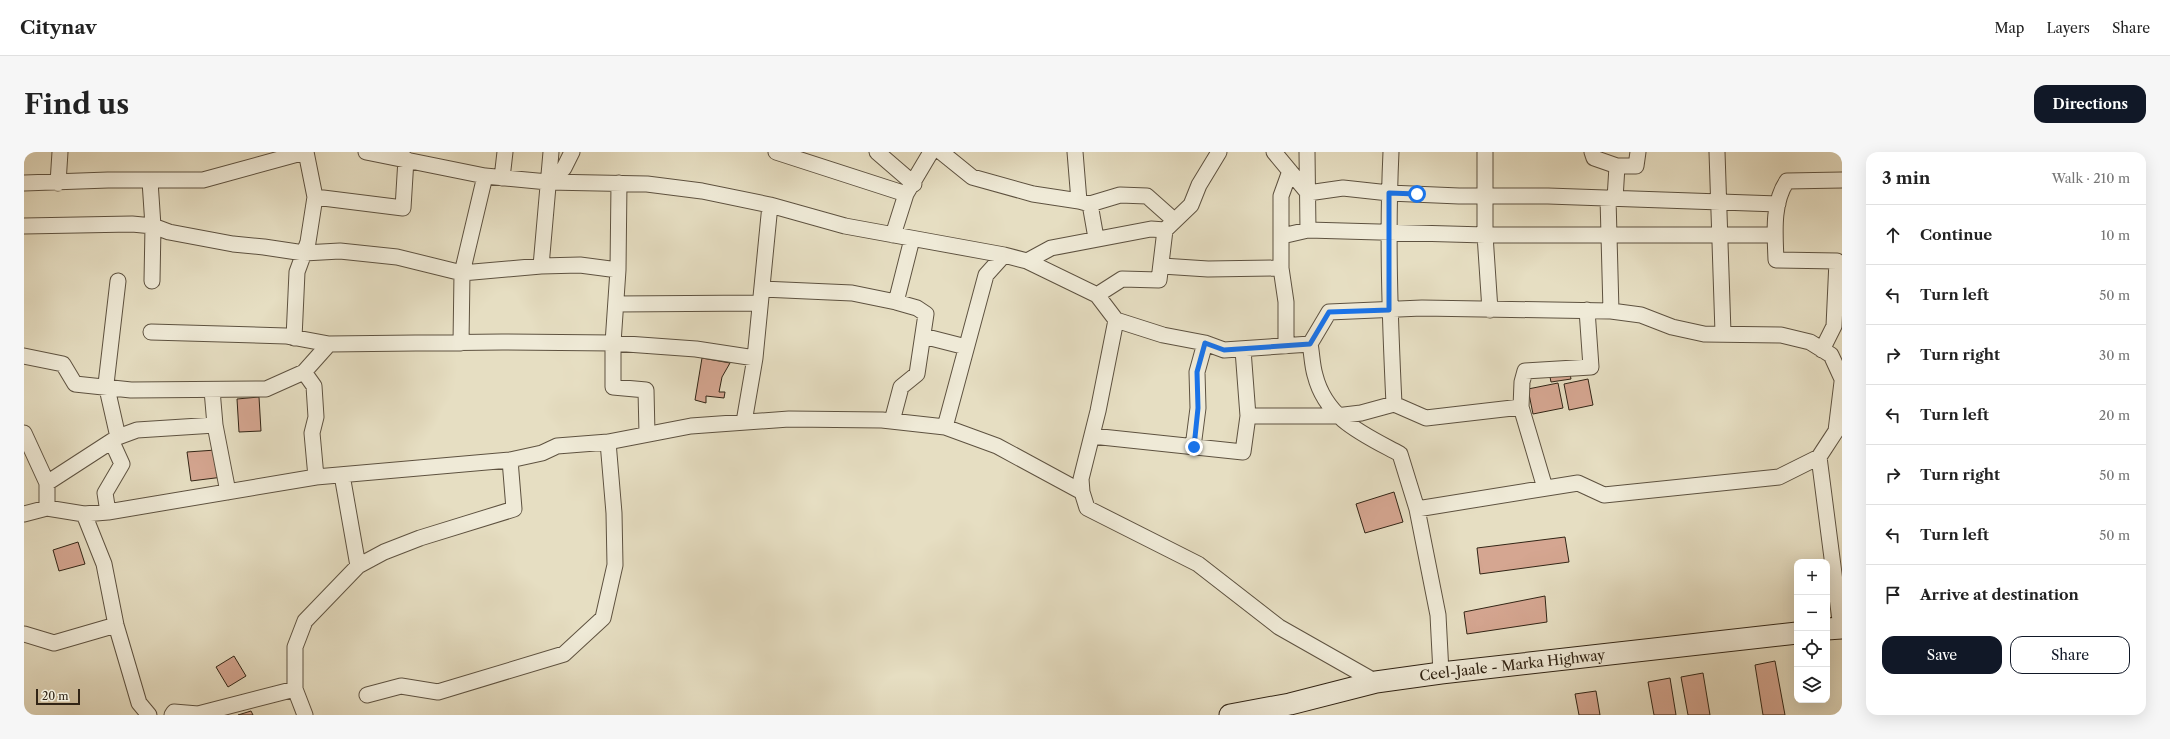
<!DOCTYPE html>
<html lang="en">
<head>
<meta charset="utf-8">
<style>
	:root { --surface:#fff; --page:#f6f6f6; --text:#222; --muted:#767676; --line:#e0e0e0; --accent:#111827 }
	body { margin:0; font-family:"Libre Caslon Text",serif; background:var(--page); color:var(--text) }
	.controls { position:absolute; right:12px; bottom:12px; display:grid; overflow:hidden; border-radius:8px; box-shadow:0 4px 16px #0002 }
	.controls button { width:36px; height:36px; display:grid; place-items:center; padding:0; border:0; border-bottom:1px solid var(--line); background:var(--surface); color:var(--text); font:20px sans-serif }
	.scale { position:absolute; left:12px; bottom:10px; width:44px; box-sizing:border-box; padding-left:4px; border:2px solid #312415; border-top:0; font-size:11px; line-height:14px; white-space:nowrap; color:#312415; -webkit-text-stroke:3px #efead7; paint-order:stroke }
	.stop { position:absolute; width:12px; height:12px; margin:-9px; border:3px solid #1a73e8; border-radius:50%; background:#fff }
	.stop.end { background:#1a73e8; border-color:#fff; box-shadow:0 1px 4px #0008 }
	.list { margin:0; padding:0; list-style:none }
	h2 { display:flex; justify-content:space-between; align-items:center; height:52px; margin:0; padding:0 16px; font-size:17px }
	h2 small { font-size:13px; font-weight:400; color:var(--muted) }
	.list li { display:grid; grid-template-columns:26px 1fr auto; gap:12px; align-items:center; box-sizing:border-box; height:60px; padding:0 16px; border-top:1px solid var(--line) }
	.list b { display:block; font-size:15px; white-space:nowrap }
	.list em { font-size:13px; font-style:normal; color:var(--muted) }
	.actions { display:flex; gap:8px; padding:12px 16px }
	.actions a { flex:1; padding:9px 0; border:1px solid var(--accent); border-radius:12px; text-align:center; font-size:14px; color:var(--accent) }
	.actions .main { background:var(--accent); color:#fff }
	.icon { flex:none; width:22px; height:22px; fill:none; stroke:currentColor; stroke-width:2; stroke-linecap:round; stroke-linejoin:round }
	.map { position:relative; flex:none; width:1818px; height:563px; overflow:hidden; border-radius:12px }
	header { display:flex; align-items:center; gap:24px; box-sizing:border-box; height:56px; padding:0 20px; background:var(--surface); border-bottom:1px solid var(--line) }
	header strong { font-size:19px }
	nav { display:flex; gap:22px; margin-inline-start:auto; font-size:14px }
	.intro { display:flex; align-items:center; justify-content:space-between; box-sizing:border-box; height:96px; padding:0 24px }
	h1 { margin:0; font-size:28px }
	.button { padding:10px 18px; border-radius:12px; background:var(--accent); color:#fff; font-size:14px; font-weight:700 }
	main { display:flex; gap:24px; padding:0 24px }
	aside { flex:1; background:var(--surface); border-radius:12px; box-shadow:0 4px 16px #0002 }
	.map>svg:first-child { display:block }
</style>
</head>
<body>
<header>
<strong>Citynav</strong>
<nav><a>Map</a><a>Layers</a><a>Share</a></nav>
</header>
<div class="intro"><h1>Find us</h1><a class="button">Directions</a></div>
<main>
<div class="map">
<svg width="1818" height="563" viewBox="0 0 1818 563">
	<rect width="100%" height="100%" fill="#e6dec2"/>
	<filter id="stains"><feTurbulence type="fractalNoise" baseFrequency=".005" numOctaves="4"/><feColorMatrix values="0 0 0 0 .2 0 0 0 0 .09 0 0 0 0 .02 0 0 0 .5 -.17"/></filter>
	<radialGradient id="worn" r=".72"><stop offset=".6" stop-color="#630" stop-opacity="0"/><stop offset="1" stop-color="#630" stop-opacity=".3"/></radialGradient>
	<!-- building -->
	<path fill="#d5a691" stroke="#312415" d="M678,206L706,211L698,225L695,240H701L700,246L682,244V251L671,248Z
		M1545,217L1547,227L1527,230L1525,220Z
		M1564,227L1569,253L1545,258L1540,232Z
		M1534,231L1539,256L1509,262L1504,237Z
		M235,245L237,279L215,280L213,247Z
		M192,298L199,325L167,329L163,300Z
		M1370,340L1379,370L1341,381L1332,352Z
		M1541,385L1545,410L1456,422L1453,396Z
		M54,390L61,412L35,419L29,398Z
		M1521,444L1523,470L1443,482L1440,460Z
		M210,504L222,524L204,535L192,515Z
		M1751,509L1761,563H1739L1731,513Z
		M1679,521L1686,563H1664L1657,525Z
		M1646,526L1652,563H1630L1624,530Z
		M1572,539L1576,563H1555L1551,542Z
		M227,559L229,563H214Z"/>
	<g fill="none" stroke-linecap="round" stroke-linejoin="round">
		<defs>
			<path id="street" d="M282,0L291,45L379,56L382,7
				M342,0L461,24L524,30L623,32L678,39L746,53L821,74L980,103L1003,109L1073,143L1092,168L1139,183L1181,191L1200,198L1286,192L1305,160L1398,156L1587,159L1617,163L1648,175L1680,182L1757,183L1786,190L1807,203L1818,227
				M752,0L882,42
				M853,0L890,32
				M917,0L948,25L1009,42L1055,49L1066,52L1096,43L1123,44L1150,68
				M1051,0L1055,49
				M1250,0L1284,41L1319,36L1365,41L1435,44H1524L1754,52
				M1283,0L1284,78
				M1367,0C1363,84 1366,168 1370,252
				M1461,0V83L1466,158
				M1568,0L1570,6L1593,14L1591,47
				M1693,0L1699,181
				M1593,14H1612L1614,0
				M478,26L481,0
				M126,29L129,74L128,129
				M524,30L540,16L548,0
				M0,31L84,28H179L281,0
				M34,31L36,0
				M595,31L594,118L589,191V235L622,238L623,282
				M1584,46L1587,159
				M1066,52L1072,86
				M0,74L108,72L129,74L145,80L209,92L240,95L280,101L316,99L373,105L438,121L517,114L556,113L594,118
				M869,83L882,42L907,0
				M1258,84L1284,78L1461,83H1751
				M1003,109L1027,96L1127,77L1141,78L1167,53L1175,33L1195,0
				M517,114L527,0
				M1138,114L1184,117L1257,116
				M94,129L82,232L94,285
				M738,137L828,141L872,150
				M1073,143L1098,127L1135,128L1141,78
				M592,152L736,151
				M127,180L262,184L305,192L478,190L589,191L672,197L731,206
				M899,184L942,195
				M270,186L273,120L284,90L291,45
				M437,191L438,121L461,24
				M1286,192C1288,202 1288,213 1291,223C1302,267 1339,282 1376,302L1393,357L1414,463L1417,521
				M1262,194V150L1257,116V44L1266,19
				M1798,198L1810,174L1813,109L1752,108C1751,82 1748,51 1763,29L1818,28
				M0,204L39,212L51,232L107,238L242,237L280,220L305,192
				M280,220L290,234L292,265L288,281L292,325
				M188,238L191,273L204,340
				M1497,255L1498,230L1501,219L1567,215L1563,158
				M1224,264H1312L1337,261L1370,252L1402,266L1497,255L1521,336
				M868,269L877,235L893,222L902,162L893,156L872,150L888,87
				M720,270L731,206L746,53
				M921,275L962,123L980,103
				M0,281L23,331V356
				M1068,284L1219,300L1224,264L1219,198
				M1169,295L1174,256L1173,220L1181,191
				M1795,305L1817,476
				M318,323L334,414
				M23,331L94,285L113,278L191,273
				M1058,340L1057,327L1074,259L1092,168
				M1393,357L1554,331L1580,343L1755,325L1795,305L1812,279L1818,230
				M84,360L81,341L98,312L88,290
				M0,362L23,356L60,362L84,360L292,325L486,308L518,301L533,294L584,290L667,274L765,267L858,268L921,275L973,294L1058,340L1063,356L1174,412L1255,475L1352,530
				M60,362L80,412L92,473L115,551L125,563
				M0,482L30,491L92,473
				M343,543L377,534L414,540L540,502L579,466L591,413L590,361L584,290
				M148,563L150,560L174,562L271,537
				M281,563L271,537V495L281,469L334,414L360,400L396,386L490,357L486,308"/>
			<g id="secondary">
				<path d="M1803,477L1818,476"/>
				<path id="s1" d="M1206,563L1266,552L1352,530L1417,521L1773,481"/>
			</g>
		</defs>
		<!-- street casing -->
		<use href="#street" stroke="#5e5240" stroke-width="17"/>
		<!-- secondary casing -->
		<use href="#secondary" stroke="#312415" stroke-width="23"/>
		<!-- street -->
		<use href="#street" stroke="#efead7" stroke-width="15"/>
		<!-- secondary -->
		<use href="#secondary" stroke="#efead7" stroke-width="21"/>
	</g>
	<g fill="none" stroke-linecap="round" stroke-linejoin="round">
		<!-- route -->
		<path stroke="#1a73e8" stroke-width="5" d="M1170,295L1174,256L1173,220L1181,191L1200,198L1286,192L1305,160L1365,158V41L1393,42"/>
	</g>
	<g text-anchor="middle" stroke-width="3" stroke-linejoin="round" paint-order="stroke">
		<!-- street labels -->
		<g font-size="14" fill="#312415" stroke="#efead7">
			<text dy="5" stroke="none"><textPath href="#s1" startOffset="287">Ceel-Jaale - Marka Highway</textPath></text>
		</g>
	</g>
	<rect width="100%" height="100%" filter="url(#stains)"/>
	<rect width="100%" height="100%" fill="url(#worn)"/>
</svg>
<div class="controls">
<button>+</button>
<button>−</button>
<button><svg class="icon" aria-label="locate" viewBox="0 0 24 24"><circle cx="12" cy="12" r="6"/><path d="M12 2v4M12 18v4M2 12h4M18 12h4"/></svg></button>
<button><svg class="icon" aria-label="layers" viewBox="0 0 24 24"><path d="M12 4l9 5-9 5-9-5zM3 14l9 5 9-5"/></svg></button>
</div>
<div class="scale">20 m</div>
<div class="stop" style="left:1393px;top:42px"></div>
<div class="stop end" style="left:1170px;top:295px"></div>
</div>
<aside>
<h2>3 min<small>Walk · 210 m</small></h2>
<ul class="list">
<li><svg class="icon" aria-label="ahead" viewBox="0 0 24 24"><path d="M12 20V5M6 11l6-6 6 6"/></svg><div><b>Continue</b></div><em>10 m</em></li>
<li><svg class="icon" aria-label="left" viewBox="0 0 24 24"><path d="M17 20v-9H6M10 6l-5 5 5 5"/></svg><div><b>Turn left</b></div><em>50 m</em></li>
<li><svg class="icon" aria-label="right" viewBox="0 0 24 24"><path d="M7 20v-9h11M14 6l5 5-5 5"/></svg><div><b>Turn right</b></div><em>30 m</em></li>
<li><svg class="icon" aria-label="left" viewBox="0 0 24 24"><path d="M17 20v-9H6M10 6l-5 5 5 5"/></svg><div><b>Turn left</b></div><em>20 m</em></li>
<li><svg class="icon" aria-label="right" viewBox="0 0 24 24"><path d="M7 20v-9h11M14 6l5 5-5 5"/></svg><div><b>Turn right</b></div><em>50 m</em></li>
<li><svg class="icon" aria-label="left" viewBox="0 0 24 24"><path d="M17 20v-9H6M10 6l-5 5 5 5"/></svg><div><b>Turn left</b></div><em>50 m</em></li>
<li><svg class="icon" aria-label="arrive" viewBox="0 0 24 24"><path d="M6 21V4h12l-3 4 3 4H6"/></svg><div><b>Arrive at destination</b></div></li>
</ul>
<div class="actions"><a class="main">Save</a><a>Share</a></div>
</aside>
</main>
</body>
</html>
